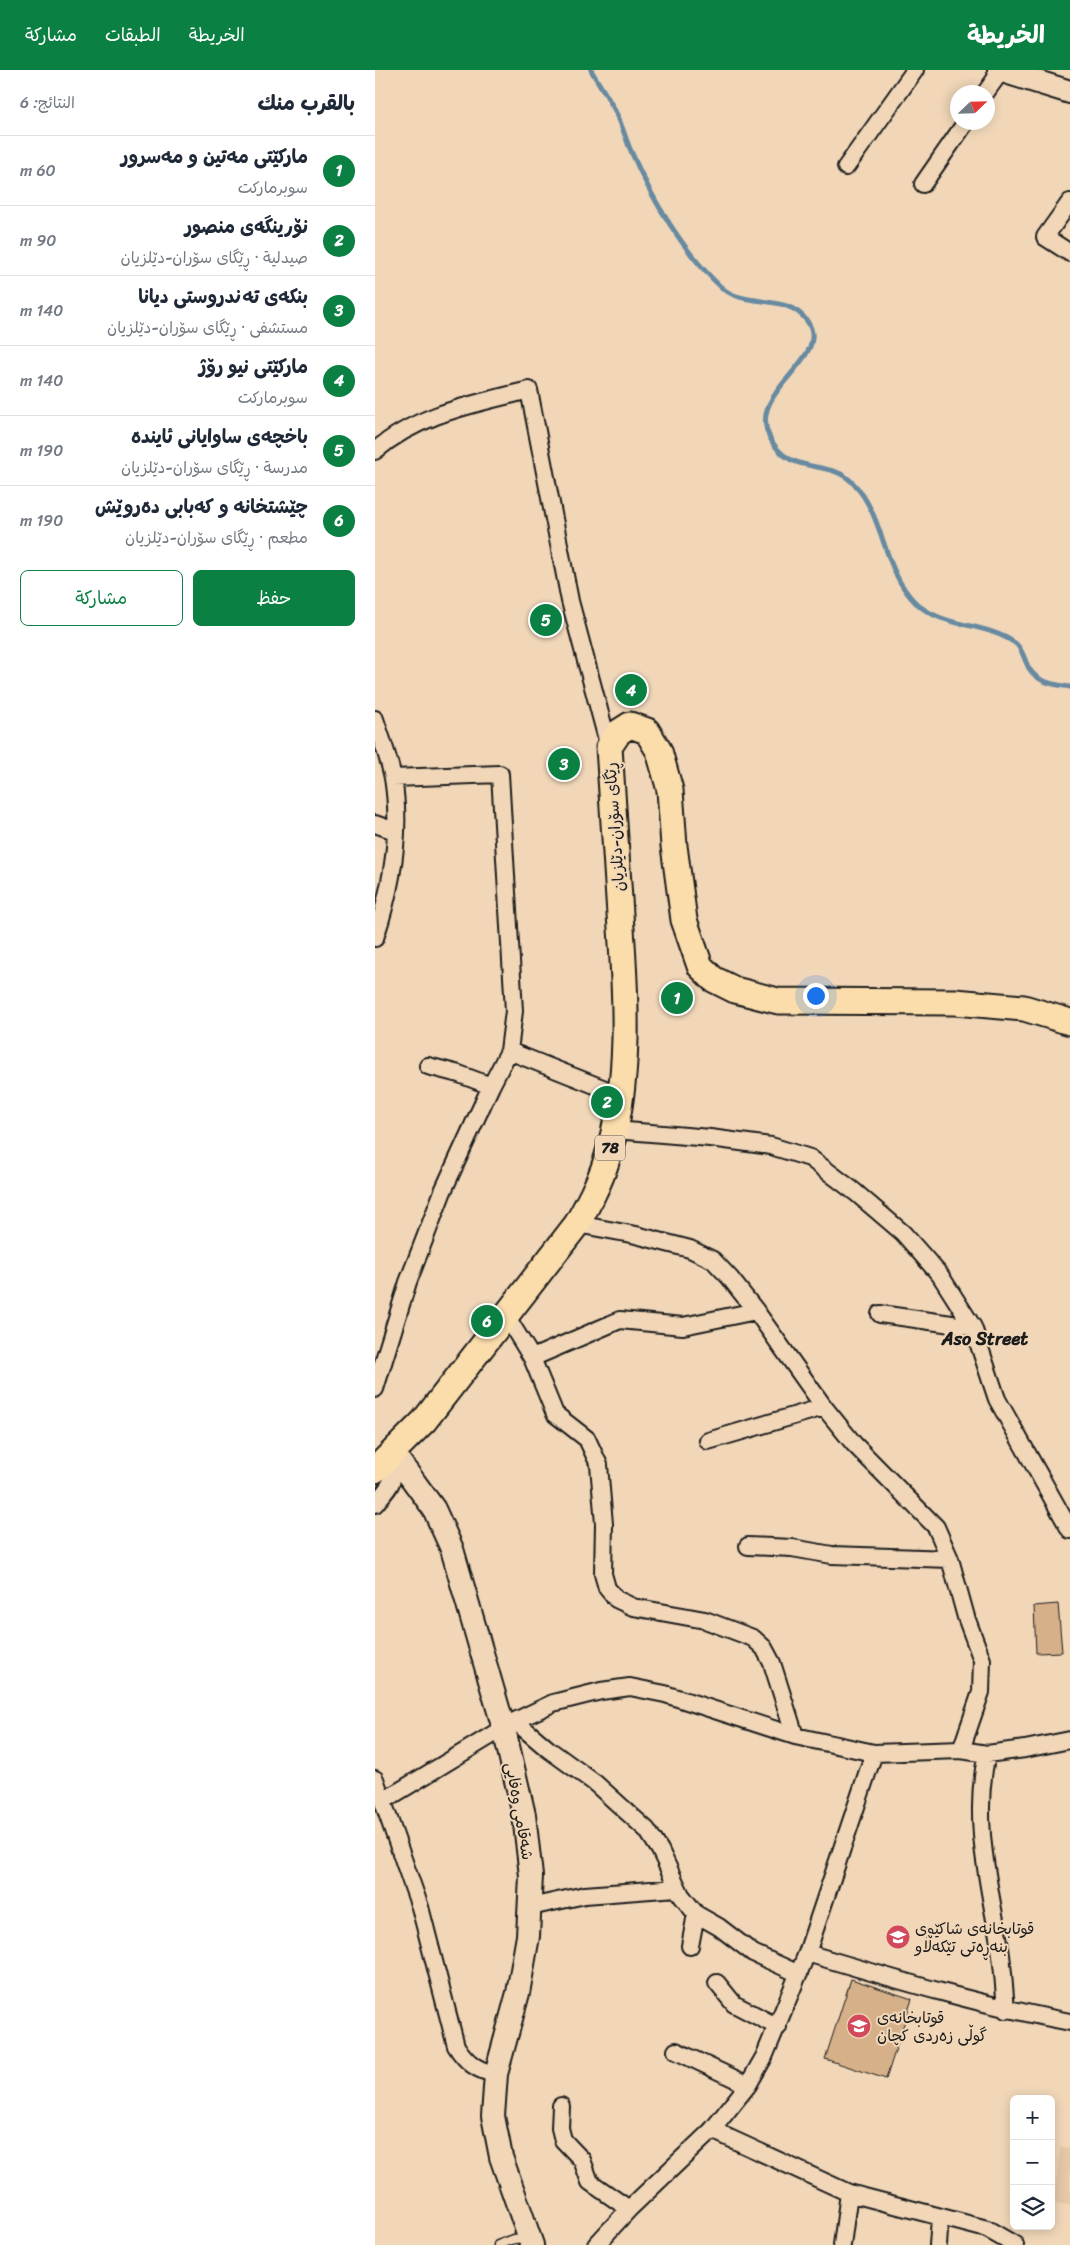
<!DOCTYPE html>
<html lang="ar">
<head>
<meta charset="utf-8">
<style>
	:root { --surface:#fff; --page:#f6f6f7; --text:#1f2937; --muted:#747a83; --line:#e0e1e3; --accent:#0b8043 }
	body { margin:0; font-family:Sriracha,"Playpen Sans Arabic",sans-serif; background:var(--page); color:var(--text); direction:rtl }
	.controls { position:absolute; right:15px; bottom:15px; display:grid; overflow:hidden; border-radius:8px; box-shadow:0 2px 12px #0003 }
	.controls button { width:45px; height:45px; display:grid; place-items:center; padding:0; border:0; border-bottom:1px solid var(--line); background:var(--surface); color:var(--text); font:25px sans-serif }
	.compass { position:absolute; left:575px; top:15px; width:45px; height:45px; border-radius:50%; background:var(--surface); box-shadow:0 2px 12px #0003; rotate:67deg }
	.you { position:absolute; left:440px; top:925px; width:18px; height:18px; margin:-12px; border:4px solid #fff; border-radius:50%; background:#1a73e8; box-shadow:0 0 0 8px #1a73e833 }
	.badge { display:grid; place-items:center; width:32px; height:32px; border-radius:50%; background:var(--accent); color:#fff; font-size:16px; font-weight:700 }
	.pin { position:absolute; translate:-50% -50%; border:2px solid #fff; box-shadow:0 1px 5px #0006 }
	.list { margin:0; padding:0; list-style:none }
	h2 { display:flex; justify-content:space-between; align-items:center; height:65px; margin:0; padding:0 20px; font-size:21px }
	h2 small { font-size:16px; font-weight:400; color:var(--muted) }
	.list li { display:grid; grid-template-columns:32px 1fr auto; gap:15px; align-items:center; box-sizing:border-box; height:70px; padding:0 20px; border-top:1px solid var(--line) }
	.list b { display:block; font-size:19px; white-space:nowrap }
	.list p { margin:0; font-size:16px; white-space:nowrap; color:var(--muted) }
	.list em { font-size:16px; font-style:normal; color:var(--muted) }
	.actions { display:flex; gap:10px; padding:15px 20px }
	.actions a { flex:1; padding:11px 0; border:1px solid var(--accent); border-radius:8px; text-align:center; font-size:18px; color:var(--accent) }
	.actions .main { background:var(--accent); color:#fff }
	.icon { flex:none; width:28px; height:28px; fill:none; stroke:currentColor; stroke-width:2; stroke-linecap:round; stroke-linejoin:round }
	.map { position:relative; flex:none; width:695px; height:2175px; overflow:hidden; direction:ltr }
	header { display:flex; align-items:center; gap:30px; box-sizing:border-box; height:70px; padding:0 25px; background:var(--accent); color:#fff }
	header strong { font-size:24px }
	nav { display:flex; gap:28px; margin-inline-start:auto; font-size:18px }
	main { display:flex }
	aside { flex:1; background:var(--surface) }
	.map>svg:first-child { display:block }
</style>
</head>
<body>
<header>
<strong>الخريطة</strong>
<nav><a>الخريطة</a><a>الطبقات</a><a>مشاركة</a></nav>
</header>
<main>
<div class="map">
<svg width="695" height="2175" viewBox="0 0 695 2175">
	<rect width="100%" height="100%" fill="#f1d7b8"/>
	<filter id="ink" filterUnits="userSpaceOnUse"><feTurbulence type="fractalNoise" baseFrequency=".02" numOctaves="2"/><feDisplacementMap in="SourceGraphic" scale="10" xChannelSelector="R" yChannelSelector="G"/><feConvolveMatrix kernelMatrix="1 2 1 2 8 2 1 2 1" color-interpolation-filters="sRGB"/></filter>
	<g filter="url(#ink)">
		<!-- built -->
		<path fill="#e5c8a7" d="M685,2077L695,2078V2135L679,2133Z"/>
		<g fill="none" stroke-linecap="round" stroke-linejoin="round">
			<!-- stream -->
			<path stroke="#688aa1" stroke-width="5" d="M216,0C225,16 236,31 243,47C248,58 251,70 256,81C276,128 309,183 346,217C370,239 411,222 432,251C459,289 372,319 394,366C414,408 453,387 478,413C510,446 507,499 540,532C568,559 608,551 640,573C646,577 648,585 651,592C658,612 676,614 695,617"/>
		</g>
		<!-- building -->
		<path fill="#d6b088" stroke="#1c1c1c" d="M683,1534L687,1582L661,1583L659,1536Z
			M476,1909L537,1929L511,2009L450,1989Z"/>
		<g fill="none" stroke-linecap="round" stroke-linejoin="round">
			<defs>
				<path id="lane" d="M123,2175L139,2169L153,2168"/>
				<path id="street" d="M611,22L626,1
					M471,97L540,0
					M548,114L591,52
					M695,132L670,167L695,183
					M0,381C44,343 100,334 154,320L195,531L234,677
					M0,649C6,668 14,688 18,708C27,762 17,817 0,868
					M0,754L20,761
					M134,981L245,1025
					M53,996L84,1004L116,1016
					M240,1060L335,1068L396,1076L435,1088L480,1122L528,1163L565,1205L598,1257L622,1329L695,1460
					M202,1154L261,1165L315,1179L338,1190L355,1208L381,1241L449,1337L479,1374L561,1457L575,1489L591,1547L607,1590L606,1622L586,1680
					M130,1244L157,1288L180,1344L212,1369L224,1395L229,1454L228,1504L232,1518L241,1529L258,1537L330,1550L378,1568L389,1578L397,1593L420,1666
					M505,1244L598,1257
					M157,1288L245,1250L308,1256L381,1241
					M0,1319L33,1212L68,1121L116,1016L134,981L139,941L125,704L18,708
					M333,1371L449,1337
					M0,1434C14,1416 24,1412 12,1388
					M373,1476L417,1478L457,1485L575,1489
					M140,1651L173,1679L220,1713L272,1760L285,1780L306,1825L321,1844L344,1857L378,1883L424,1904
					M612,1684C597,1747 613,1809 624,1872C628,1894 629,1917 631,1940
					M0,1709L45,1837L81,1976C91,1992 102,2001 121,2004
					M8,1731L140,1651L178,1633L226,1621L255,1617L290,1624L420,1666L499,1683L586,1680L612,1684L650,1679L695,1670
					M155,1837L210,1825L302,1818
					M315,1876L321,1844
					M432,1883C519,1909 605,1935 695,1952
					M342,1913L359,1934L403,1957
					M301,1981L373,2015
					M186,2036L185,2058L188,2070L207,2090L215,2112L254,2139
					M337,2060L474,2123L612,2159L640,2175
					M221,2175L254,2139L337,2060L373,2015L389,1987L432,1883L499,1683
					M467,2175L474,2123
					M563,2175L565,2148"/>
				<path id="secondary" d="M624,0L695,22
					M18,1383L59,1439L77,1479L129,1659L149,1745L156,1806L153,1866L143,1923L121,2004L118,2046L126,2087L157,2175"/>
				<path id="primary" d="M0,1400L49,1351L202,1154C213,1134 224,1114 231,1092C257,1012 251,927 245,844C241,788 238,733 234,677L244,662L255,655L272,661L284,681L295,720L299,776L309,850L325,896L338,909L360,920L403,931L580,932L649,938L695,952"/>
			</defs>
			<!-- lane casing -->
			<use href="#lane" stroke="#1c1c1c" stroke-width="11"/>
			<!-- street casing -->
			<use href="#street" stroke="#1c1c1c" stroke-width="20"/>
			<!-- secondary casing -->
			<use href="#secondary" stroke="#1c1c1c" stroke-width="26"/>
			<!-- primary casing -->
			<use href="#primary" stroke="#1c1c1c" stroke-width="29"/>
			<!-- lane -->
			<use href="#lane" stroke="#f1d7b8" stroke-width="8"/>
			<!-- street -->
			<use href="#street" stroke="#f1d7b8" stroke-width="16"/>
			<!-- secondary -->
			<use href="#secondary" stroke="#f1d7b8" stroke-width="22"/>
			<!-- primary -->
			<use href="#primary" stroke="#fbddab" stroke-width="25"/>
		</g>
	</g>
	<!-- icons -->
	<defs>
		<symbol id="school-disc" viewBox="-11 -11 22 22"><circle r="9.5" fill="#d1495b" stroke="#f1d7b8"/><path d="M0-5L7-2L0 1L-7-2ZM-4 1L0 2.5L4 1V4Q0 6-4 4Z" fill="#fff"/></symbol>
	</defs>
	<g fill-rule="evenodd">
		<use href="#school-disc" x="509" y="1853" width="28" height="28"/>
		<use href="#school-disc" x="470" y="1942" width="28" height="28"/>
	</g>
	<g text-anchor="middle" stroke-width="4" stroke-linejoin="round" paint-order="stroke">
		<!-- shield labels -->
		<rect fill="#f1d7b8" stroke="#5c544b" stroke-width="1" x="220" y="1065.5" width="30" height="25" rx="4"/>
		<g font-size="15" font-weight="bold" fill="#1c1c1c">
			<text x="235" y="1083">78</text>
		</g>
		<!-- street labels -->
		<g font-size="16" fill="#1c1c1c" stroke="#f1d7b8">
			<text transform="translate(239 757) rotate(-94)" y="6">ڕێگای سۆران-دێلزیان</text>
			<text transform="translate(145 1741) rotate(80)" y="6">شەقامی وەفایی</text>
		</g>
		<!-- poi labels -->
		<g font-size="16" fill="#1c1c1c" stroke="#f1d7b8" text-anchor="start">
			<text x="540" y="1864">قوتابخانەی شاکێوی<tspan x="540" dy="18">بنەڕەتی تێکەڵاو</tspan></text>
			<text x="502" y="1953">قوتابخانەی<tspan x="502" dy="18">گوڵی زەردی کچان</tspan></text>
		</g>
		<!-- neighbourhood labels -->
		<g font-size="18" font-weight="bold" fill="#1c1c1c" stroke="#f1d7b8">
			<text x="610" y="1275">Aso Street</text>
		</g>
	</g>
</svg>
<div class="controls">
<button>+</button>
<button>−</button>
<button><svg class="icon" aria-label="layers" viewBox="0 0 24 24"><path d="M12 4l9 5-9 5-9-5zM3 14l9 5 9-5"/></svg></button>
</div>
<svg class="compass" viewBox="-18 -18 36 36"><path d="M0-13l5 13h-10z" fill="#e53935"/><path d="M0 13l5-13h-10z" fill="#747a83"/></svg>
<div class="you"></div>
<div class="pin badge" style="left:302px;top:928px">1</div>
<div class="pin badge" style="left:232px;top:1032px">2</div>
<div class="pin badge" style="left:189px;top:694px">3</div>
<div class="pin badge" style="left:256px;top:620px">4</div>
<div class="pin badge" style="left:171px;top:550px">5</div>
<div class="pin badge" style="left:112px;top:1251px">6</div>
</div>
<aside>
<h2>بالقرب منك<small>النتائج: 6</small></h2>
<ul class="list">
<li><span class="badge">1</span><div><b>مارکێتی مەتین و مەسرور</b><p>سوبرماركت</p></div><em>60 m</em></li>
<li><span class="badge">2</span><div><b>نۆرینگه‌ی منصور</b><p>صيدلية · ڕێگای سۆران-دێلزیان</p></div><em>90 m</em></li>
<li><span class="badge">3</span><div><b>بنکەی تەندروستی دیانا</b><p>مستشفى · ڕێگای سۆران-دێلزیان</p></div><em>140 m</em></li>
<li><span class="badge">4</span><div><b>مارکێتی نیو رۆژ</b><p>سوبرماركت</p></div><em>140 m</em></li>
<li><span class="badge">5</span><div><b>باخچەی ساوایانی ئایندە</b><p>مدرسة · ڕێگای سۆران-دێلزیان</p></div><em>190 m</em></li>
<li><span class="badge">6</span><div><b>چێشتخانە و کەبابی دەروێش</b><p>مطعم · ڕێگای سۆران-دێلزیان</p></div><em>190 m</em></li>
</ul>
<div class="actions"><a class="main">حفظ</a><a>مشاركة</a></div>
</aside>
</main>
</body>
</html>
